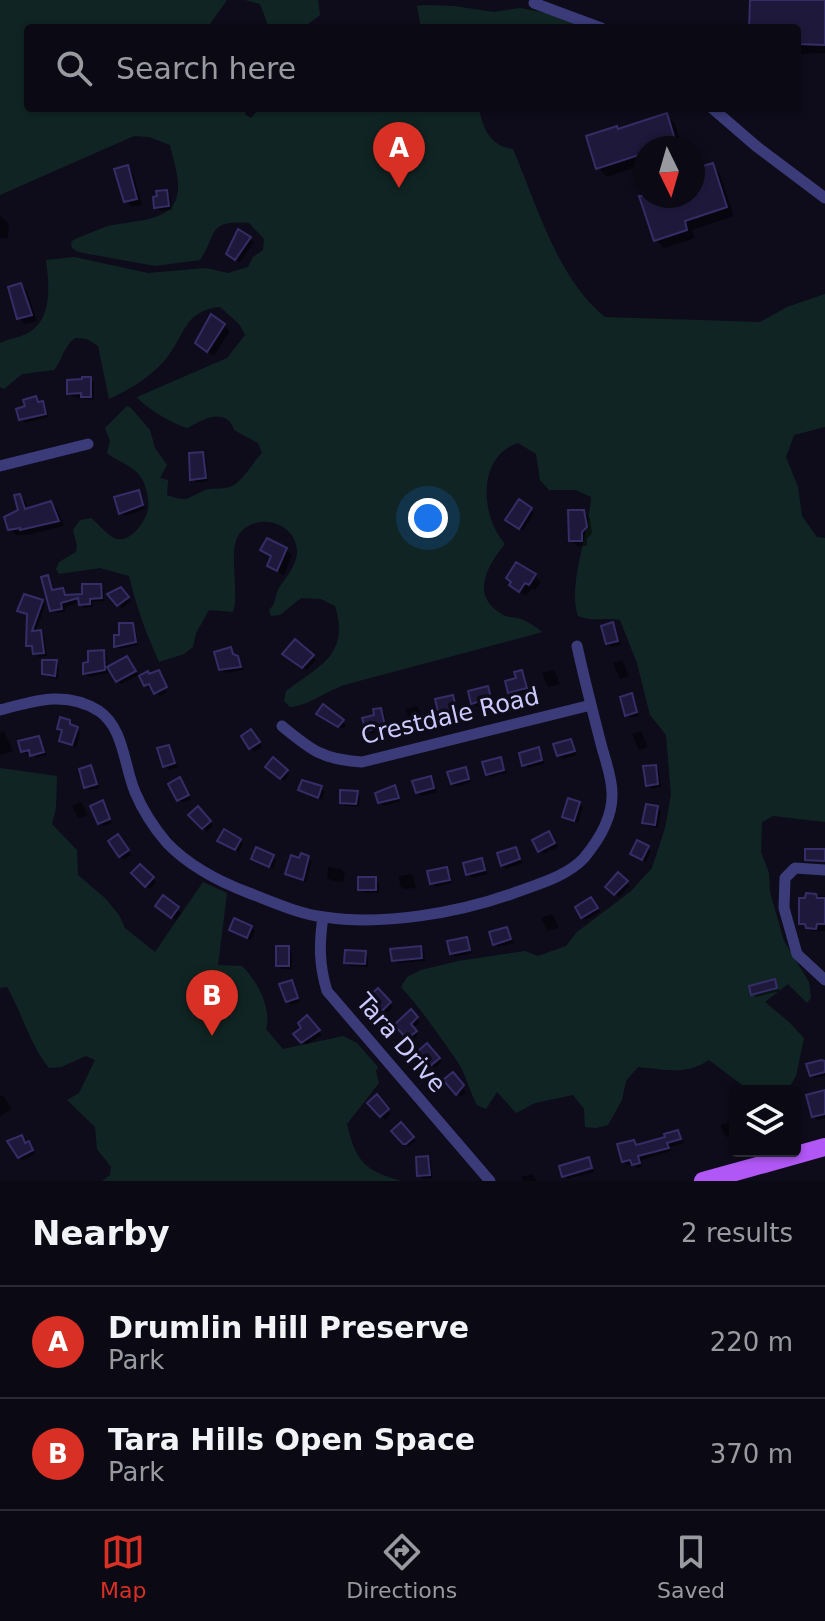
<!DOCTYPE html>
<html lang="en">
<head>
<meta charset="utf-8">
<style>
	:root { --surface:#0a0914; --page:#181722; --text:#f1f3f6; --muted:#999aa0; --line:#2a2a34; --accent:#d93025 }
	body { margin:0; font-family:"DejaVu Sans",sans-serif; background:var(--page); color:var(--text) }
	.controls { position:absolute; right:24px; bottom:24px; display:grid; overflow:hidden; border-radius:8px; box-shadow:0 2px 6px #0004 }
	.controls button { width:72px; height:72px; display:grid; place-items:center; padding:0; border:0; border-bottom:2px solid var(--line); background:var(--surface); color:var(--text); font:40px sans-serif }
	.compass { position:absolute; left:633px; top:136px; width:72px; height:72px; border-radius:50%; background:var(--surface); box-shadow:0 2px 6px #0004; rotate:175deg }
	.you { position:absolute; left:428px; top:518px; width:28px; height:28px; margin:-20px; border:6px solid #fff; border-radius:50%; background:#1a73e8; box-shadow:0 0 0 12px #1a73e833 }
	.badge { display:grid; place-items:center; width:52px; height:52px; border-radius:50%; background:var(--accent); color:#fff; font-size:26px; font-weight:700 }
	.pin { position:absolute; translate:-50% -66px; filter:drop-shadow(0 2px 4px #0008) }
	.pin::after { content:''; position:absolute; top:42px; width:28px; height:24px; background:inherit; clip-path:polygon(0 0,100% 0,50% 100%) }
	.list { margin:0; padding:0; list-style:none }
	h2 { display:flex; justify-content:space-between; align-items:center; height:104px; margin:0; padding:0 32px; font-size:34px }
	h2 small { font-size:26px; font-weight:400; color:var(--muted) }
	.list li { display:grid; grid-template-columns:52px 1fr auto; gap:24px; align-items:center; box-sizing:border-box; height:112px; padding:0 32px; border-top:2px solid var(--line) }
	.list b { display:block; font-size:30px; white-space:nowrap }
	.list p { margin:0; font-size:26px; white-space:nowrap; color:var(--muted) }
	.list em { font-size:26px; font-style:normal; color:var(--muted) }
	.icon { flex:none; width:44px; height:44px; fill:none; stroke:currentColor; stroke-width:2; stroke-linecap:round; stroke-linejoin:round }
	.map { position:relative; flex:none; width:825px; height:1181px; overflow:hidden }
	.search { position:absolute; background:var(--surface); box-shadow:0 2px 6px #0004; left:24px; right:24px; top:24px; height:88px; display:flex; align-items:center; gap:20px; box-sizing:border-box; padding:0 28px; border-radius:8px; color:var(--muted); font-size:30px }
	.sheet { height:328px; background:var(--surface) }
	nav { display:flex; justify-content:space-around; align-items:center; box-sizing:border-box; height:112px; border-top:2px solid var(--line); background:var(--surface); font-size:22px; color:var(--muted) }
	nav a { display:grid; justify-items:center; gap:4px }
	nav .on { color:var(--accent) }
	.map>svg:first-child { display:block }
</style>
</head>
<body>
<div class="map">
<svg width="825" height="1181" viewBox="0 0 825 1181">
	<rect width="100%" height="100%" fill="#0e0c1b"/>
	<!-- green -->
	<path fill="#102523" d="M0,0H227L207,28H28V108H244L246,115L251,118L260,108H479C483,129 490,146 513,149C536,203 558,280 605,317L760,322L787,307L825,294V427L794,435L786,457L798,487L802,516L817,537L825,538V822L773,816L762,822L761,852L769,873L770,892L784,941L809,982L811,998L807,1003L788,984L765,1002L789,1022L804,1038L796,1076L787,1091H750L709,1060C685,1076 665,1069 638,1067L626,1081L622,1100L608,1125L596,1128L585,1127L584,1109L573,1095L535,1103L516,1113L497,1092L486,1109L477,1105C469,1090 465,1071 455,1058C438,1034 421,1009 401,987L407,977L421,970L458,961L525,951L538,956L566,946L577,932L630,892L652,868L665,828L671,795L666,735L650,715L637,663L620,620C606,617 591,622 578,616C567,586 590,530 591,497L576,490H549L540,480L536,454L518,443C477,456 480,516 505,544C488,565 469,595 502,614C508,618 514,617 521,619C528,621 536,628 543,632L344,685C327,691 307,706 290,707L284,701L286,691C320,665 350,655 335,606L321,599L301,598L280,615L271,616L269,610C277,603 274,596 279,588C286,577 298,564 297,550C295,522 257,512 240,533C227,548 240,591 233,612L209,610L196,633L193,647L184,654L159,662C146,633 136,606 129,576L100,568L59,574L56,569L59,562L76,552L77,546L73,530L80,520L91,518C98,523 107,535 114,538C129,545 146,522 148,509C150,503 146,485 142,479C135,466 118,462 107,453L110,441L105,428L127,406L131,408L150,430L155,448L167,465L160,478L168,480L167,495C188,503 186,498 203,491C211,487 222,490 230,487C244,481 251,464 262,453L258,443L234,430C227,406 201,420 188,428C176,426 143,406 137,397L227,358L245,335L239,324L220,307C184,310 185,336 165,360C149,378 131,389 109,399L98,346L87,339L75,338C63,347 63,359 54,370L22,374L4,389L0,387V343C8,339 17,338 24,335C54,322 49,285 46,260L74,257L148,273L206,268L228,273L248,267L253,257L263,250L264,239L249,223C206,220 218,234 200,260L155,266L78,252L72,248L71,242L75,239C85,235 95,231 105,227C127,220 171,224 177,196C181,180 173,160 170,145L149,137L134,136L0,195Z
		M245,0H318L320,15L303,28H269L260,4Z
		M424,5L454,6L494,12L520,8L547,13L589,28H421L417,6Z
		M0,768L57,776L56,808L52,824L77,850L78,875L106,899L119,915L125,928L155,952L203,882L227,893L218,965L242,966C257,980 272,1009 266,1029L283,1049L343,1036L357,1043L378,1067L376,1071L379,1083L347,1124C356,1162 364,1170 401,1181H102L110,1175L111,1167L97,1149L95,1127L67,1100L79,1093L95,1060L86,1056L61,1067L49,1068C30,1045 22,1013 7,987L0,988Z"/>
	<!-- shadow -->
	<path fill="#0007" d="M752,0H825V53L799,54V62H797V28H748L751,27Z
		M666,115L675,124L682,148H645V164L607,177L598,168L620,131Z
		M712,165L720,174L734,216L692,230L695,238L664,248L656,240L639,189L645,187V196H693V171Z
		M127,168L133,174L142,205L132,207L126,201Z
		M166,192L170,195L172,210L160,211L156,207Z
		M0,216L9,223L8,239L0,238Z
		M239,232L254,242L240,262L232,257Z
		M21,285L27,291L37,321L25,324L19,318Z
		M224,325L230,331L214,356L204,349Z
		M90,379L94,382V400L73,397L69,393Z
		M36,399L46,407L49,417L25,423L21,419Z
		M203,454L206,458L208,481L196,483L192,479Z
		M138,492L145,509L125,516L121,513Z
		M20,496L26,502L28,510L51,503L57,509L64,526L28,535H16L10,529L20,512Z
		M530,509L534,513L523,531L511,523Z
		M583,512L590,518L592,533L587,539V546H577L571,540Z
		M286,549L292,555L284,576L269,565L273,558L262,550Z
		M535,576L541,582L535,590L532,588L526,596L511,585Z
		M47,577L54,592L63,590L67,596H84L100,586L104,590V601L92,602L93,607L84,608L79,602L65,608V612L56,613L52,610Z
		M121,589L131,601L122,608L111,595Z
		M42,602L45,605L36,632L44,636L47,656L38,657L35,649L28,646L29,616L19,611Z
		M132,625L136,629L138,645L120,649L116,646Z
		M613,625L616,628L621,645L611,647L607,643Z
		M295,642L316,660L307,670L288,657Z
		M230,650L241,662L244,670L225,673L221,669Z
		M103,652L107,655L108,673L89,677L85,673Z
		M127,658L138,675L121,684L117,681Z
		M622,660L629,676L620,679L613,663Z
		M56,662L59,666L58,679L48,677L44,673Z
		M554,670L560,684L548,687L542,673Z
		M521,672L525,675L529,692L514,696L510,692Z
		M158,674L167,692L160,696L153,687L149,689L146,685L150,676Z
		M487,688L494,702L477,707L473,703Z
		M631,696L635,699L639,716L630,718L627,715Z
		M452,697L458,711L443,715L440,711Z
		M417,706L423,718L411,722L405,709Z
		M380,710L384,713L388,730L371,734L367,730Z
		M318,714L342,721L346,725L342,729Z
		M69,722L80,732L76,748L61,741L64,732L59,728Z
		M4,731L13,751L0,755V733Z
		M641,731L648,747L639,750L632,734Z
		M255,735L262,747L254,752L251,748Z
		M38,738L47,755L36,758L32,753L27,754L23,751Z
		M570,741L577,755L562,759L559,755Z
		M169,747L178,767L169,770L165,766Z
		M538,750L545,764L528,768L524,765Z
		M273,760L290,774L284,781L267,767Z
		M501,760L507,773L491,777L488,774Z
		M91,767L99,788L90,790L86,787Z
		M655,767L659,771L661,787L651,789L648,785Z
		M465,769L472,782L456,787L452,783Z
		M431,778L437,792L421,796L417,792Z
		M183,784L191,799L183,803L179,799Z
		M321,788L325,792L321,800L300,790Z
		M395,788L401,801L384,806L380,802Z
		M357,793L360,797L359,807L345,806L342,802Z
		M81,802L88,815L78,818L72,806Z
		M103,803L112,823L103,826L100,823Z
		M579,803L583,807L578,823L568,820L564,817Z
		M657,808L661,811L658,828L648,826L645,822Z
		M198,809L213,825L207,832L191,815Z
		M549,834L558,847L543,854L540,850Z
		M122,840L131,855L124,860L120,856Z
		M240,840L243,844L239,852L224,844Z
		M647,847L651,851L646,862L632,853Z
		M515,849L523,863L506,869L503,865Z
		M273,857L276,860L273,869L253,859Z
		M308,858L312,861L306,882L287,874L301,861Z
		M481,860L488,874L472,878L468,874Z
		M140,866L156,882L150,889L134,873Z
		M328,867L341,869L345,873L343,882L330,880L327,877Z
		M446,869L450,873L452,883L435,887L432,883Z
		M411,874L414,878L416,888L404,889L400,886L399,876Z
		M618,875L630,886L619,897L608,887Z
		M375,879L379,883V893H364L360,889Z
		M808,895L825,896V931H812L801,923Z
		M595,903L600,912L586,920L583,917Z
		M177,909L181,912L176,920L161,910Z
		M552,914L559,927L548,931L541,918Z
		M251,927L255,931L251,940L232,930Z
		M507,929L514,943L498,947L494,944Z
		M467,939L473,953L455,957L452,953Z
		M288,948L292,952V969H282L278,965Z
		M420,948L424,951L425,961L398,963L394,960Z
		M365,953L368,957V967L350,966L346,962Z
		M774,981L780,991L756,997L753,994Z
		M291,982L300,1002L291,1005L288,1001Z
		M378,990L393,1007L387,1013L372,996Z
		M411,1012L420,1022L412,1029L418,1035L412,1041L397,1025Z
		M307,1018L322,1035L306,1045L296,1034L304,1028Z
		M427,1046L442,1062L435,1068L421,1051Z
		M825,1062V1076L815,1078L811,1075Z
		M456,1078L466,1093L461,1097L446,1081Z
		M3,1095L12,1109L0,1116V1096Z
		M377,1097L391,1114L385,1120L370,1103Z
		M825,1100V1118L818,1120L814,1116Z
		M734,1121L735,1139L732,1136L726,1137L720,1125Z
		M401,1125L416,1141L408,1146L394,1131Z
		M678,1132L684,1143L670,1147L671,1151L641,1160L642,1166L637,1168L633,1164L627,1165L623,1161L634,1142L638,1147L668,1138Z
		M21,1138L26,1144L32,1147L35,1154L23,1161L18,1153Z
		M428,1158L431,1162L432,1178L423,1179L419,1175Z
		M588,1159L594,1172L568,1179L564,1176Z
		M532,1174L537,1181H523L521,1177Z"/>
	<!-- building -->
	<path fill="#1e193b" stroke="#342d66" stroke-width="2" d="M750,0H825V45L797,44V28H749Z
		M667,113L676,143L661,148H645V153L596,169L586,136L617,126L618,129Z
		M713,163L727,207L685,221L687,230L654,241L639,196H693V169Z
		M128,165L137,199L124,202L114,169Z
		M167,190L169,206L154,208L153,197L157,196L156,191Z
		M238,229L251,237L235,260L226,254Z
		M21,283L32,315L17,319L8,287Z
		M211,314L225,324L207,352L195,343Z
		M82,377H91V397H81V393L67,394V380L82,379Z
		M36,396L38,402L43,401L46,414L19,420L16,409L25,406L23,400Z
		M203,452L206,478L190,480L189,453Z
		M139,490L143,505L119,514L114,497Z
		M20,494L25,509L51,501L59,521L20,530V528L8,530L4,517L18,510L14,495Z
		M519,499L532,508L519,529L505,520Z
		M568,510H584L587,527L582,532V541H569Z
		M267,538L287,548L277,571L267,566L271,556L260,550Z
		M516,562L536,574L529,585L525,583L519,592L509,585L511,582L506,578Z
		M48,575L52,590L63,588L65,595L82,594V584H101L102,598L90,599V604L79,605L78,598L61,603L62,609L50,611L41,577Z
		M121,587L129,597L117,606L107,594Z
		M24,594L43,600L32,631L41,630L44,653L33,654L32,646H26L27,614L17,611Z
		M613,622L618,641L606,644L601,626Z
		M119,623H133L136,642L114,647V635H119Z
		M295,639L314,655L302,668L282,654Z
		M231,647L233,654L238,656L241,667L219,670L214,652Z
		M104,650L105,670L83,674V663L88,662V651Z
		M127,656L136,671L116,682L107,667Z
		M42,660H57L55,676L42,674Z
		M159,670L167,687L154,694L149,684L144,686L139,676L148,671L149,674Z
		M522,670L527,688L508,693L505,681L516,678L514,672Z
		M488,686L491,698L471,704L468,691Z
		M632,693L637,712L625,716L620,697Z
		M453,695L456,708L438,712L435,699Z
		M323,704L344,720L338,727L316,714Z
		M381,708L385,726L366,731L362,718L374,715L373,709Z
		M60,717L70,720V724L78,727L72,745L59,741L62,730L57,729Z
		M251,729L260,742L249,749L241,736Z
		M39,736L44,752L30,756L29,750L21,752L18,741Z
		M571,739L575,751L557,756L553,744Z
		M169,745L175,763L163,767L157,748Z
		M539,747L542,760L522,766L519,753Z
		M273,757L288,770L280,779L265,767Z
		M501,757L504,770L486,775L482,762Z
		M91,765L97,784L84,788L79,769Z
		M656,765L658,784L646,786L643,766Z
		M466,767L469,779L451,784L447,772Z
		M431,776L434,788L416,793L412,781Z
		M180,777L189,795L177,801L168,784Z
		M302,780L322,786L318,798L298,790Z
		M395,785L399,798L378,803L375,793Z
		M340,790L358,791L356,804L340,803Z
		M568,798L580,802L574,821L562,817Z
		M103,800L110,819L98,824L90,806Z
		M646,804L658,806L655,825L642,823Z
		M198,806L211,821L202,829L188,815Z
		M224,829L241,839L235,850L217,841Z
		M549,831L555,843L538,852L532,840Z
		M118,834L129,850L119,857L108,841Z
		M637,840L649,846L642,860L630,854Z
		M256,847L274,855L269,867L251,859Z
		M516,847L520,859L501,866L497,853Z
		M805,849H825V861L805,860Z
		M301,853L309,856L303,880L285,874L291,855L299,858Z
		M482,858L485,870L466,875L463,863Z
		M140,864L154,877L145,887L131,873Z
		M447,867L450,880L430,884L427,871Z
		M618,872L628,881L614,895L605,887Z
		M358,877H376V890H358Z
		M806,893L816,894L817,898H825V924H817L816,929L806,928L805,924H799V898H805Z
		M163,895L179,907L171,918L155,906Z
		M591,897L598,908L581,918L575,907Z
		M234,918L252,926L247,938L229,930Z
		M507,927L511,939L493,945L489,932Z
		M467,937L470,950L450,954L447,941Z
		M276,946H289V966H276Z
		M421,946L422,958L392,961L390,949Z
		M345,950L366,951L365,964L344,963Z
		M775,979L777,988L751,995L749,986Z
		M292,980L298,998L286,1002L279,984Z
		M378,988L391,1002L382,1011L369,996Z
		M411,1009L418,1017L411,1024L417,1031L407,1039L394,1025Z
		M307,1015L320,1030L301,1043L293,1034L301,1028L298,1023Z
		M427,1043L440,1058L430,1066L418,1051Z
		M821,1060L825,1061V1072L810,1076L806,1064Z
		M453,1072L464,1085L456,1095L443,1080Z
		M825,1090V1114L812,1117L806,1095Z
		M377,1094L389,1109L380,1117L367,1103Z
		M401,1122L414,1137L406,1144H403L391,1131Z
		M678,1130L681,1139L667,1143L669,1148L638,1156L640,1163L632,1165L630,1160L622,1162L617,1144L634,1140L636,1145L665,1137L664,1134Z
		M22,1135L25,1143L29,1141L33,1150L18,1158L7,1141Z
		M428,1156L430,1175L417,1176L416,1157Z
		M589,1157L592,1168L562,1177L559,1166Z"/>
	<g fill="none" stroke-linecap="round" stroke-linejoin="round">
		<!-- minor -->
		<path stroke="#3a3b78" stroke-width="11" d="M534,3L601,28
			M712,108L756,146L825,198
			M0,466L88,444
			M0,710C34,701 66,690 99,711C124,728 124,766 135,792C143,811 154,828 167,843C189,866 220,882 249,893C273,902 299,914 324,917C383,926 458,913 514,893C538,884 566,877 584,858C599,840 613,818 612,793C612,776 604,757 600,740C592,709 584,678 577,646
			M282,726C311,750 323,760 362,762L591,705
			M825,870L795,868L785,878L784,908L797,954L825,980
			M323,917C319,944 319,965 327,991L490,1181"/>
		<!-- primary -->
		<path stroke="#b057f5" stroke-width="18" d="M703,1181L825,1147"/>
	</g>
	<g text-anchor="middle" stroke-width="7" stroke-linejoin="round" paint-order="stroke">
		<!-- street labels -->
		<g font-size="24" fill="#ccc9fc" stroke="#0e0c1b">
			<text transform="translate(450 716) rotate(-13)" y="8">Crestdale Road</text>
			<text transform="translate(401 1043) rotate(49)" y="8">Tara Drive</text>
		</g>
	</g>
</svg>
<div class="controls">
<button><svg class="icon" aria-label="layers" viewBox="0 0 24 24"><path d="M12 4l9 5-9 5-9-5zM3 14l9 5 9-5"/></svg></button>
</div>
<svg class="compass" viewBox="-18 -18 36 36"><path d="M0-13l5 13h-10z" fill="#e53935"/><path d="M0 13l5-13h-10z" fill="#999aa0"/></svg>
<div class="you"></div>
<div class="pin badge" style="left:399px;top:188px">A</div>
<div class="pin badge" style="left:212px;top:1036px">B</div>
<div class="search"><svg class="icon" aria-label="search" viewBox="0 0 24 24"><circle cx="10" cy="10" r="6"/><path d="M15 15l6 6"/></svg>Search here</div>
</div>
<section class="sheet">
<h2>Nearby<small>2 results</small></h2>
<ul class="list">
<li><span class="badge">A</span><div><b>Drumlin Hill Preserve</b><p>Park</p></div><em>220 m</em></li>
<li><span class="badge">B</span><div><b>Tara Hills Open Space</b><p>Park</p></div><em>370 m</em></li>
</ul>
</section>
<nav>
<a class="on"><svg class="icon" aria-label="map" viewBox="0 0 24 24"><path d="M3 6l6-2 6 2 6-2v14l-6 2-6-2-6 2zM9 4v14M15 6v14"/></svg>Map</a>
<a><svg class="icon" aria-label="directions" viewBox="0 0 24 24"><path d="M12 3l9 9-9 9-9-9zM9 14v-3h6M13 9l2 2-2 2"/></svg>Directions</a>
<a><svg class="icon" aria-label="saved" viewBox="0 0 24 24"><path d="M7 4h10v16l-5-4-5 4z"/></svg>Saved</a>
</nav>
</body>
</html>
